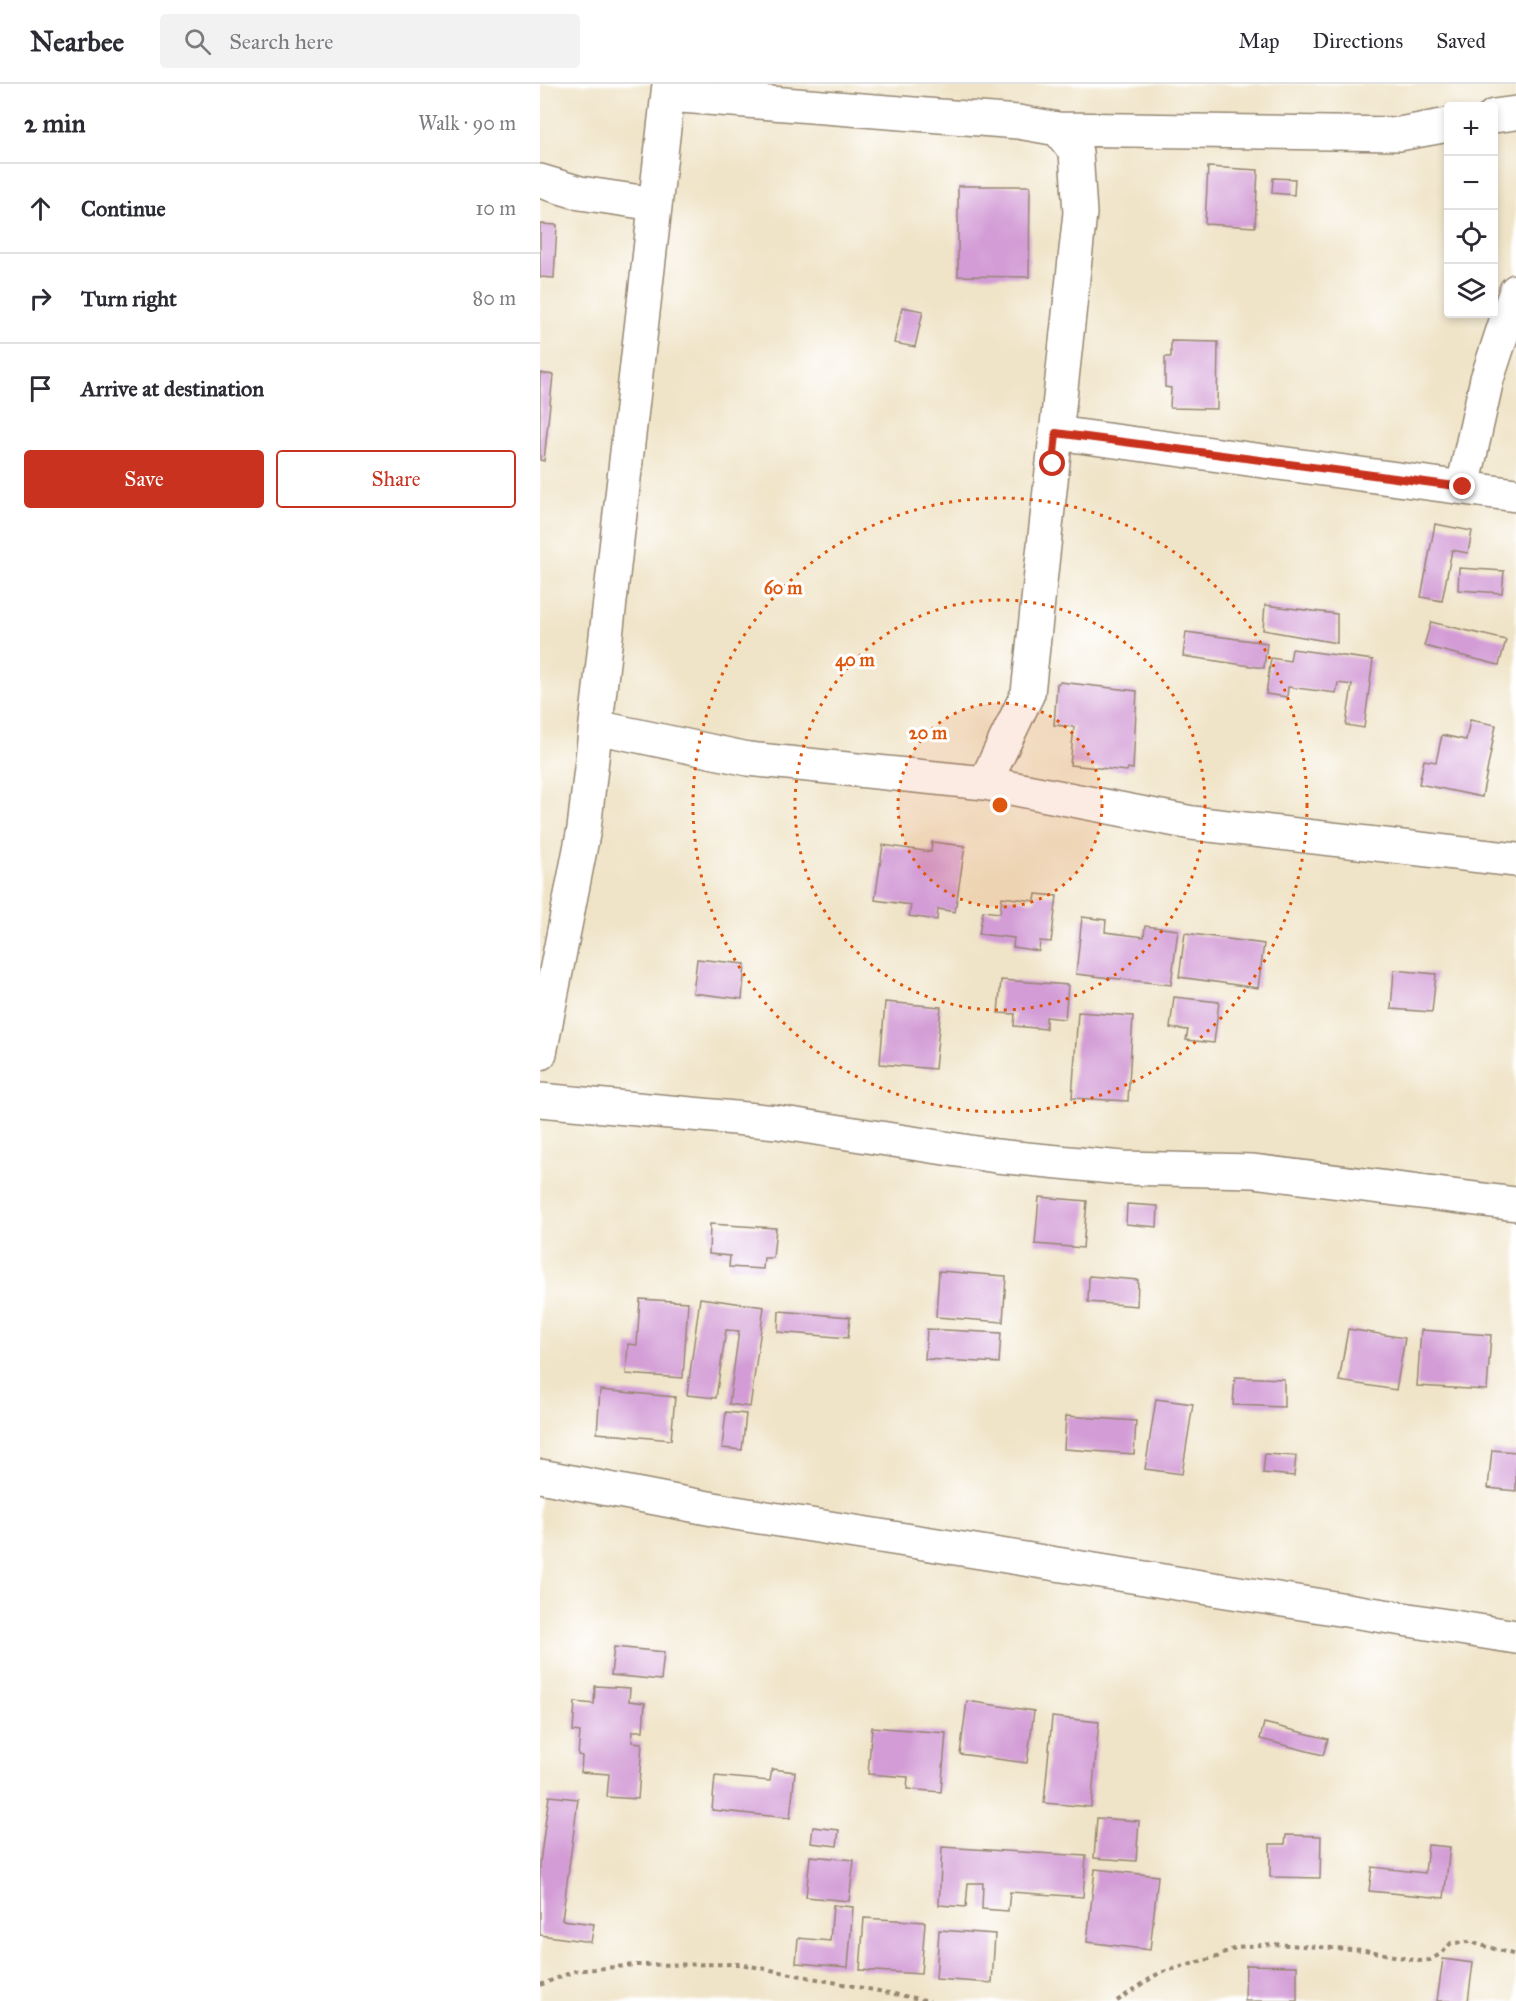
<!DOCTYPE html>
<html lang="en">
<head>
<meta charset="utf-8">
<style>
	:root { --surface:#fff; --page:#f2f2f3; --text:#2b2b33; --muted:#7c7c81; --line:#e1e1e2; --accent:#c8321e }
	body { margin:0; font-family:"IM FELL Great Primer",serif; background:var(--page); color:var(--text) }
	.controls { position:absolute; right:18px; top:18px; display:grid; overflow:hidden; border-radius:6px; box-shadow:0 3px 9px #0003 }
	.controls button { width:54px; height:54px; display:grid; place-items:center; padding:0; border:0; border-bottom:2px solid var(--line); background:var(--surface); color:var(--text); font:30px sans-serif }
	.stop { position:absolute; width:18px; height:18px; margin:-14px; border:4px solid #c8321e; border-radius:50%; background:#fff }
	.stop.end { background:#c8321e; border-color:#fff; box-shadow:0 2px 6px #0008 }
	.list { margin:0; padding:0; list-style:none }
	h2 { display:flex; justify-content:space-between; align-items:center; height:78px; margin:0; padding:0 24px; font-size:26px }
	h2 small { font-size:20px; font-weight:400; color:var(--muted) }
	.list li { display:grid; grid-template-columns:39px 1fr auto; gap:18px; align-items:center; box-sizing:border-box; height:90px; padding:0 24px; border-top:2px solid var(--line) }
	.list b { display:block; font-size:22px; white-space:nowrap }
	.list em { font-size:20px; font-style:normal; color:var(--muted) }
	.actions { display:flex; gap:12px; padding:18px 24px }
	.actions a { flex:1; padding:14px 0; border:2px solid var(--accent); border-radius:6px; text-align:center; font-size:21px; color:var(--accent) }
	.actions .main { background:var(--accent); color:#fff }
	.icon { flex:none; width:33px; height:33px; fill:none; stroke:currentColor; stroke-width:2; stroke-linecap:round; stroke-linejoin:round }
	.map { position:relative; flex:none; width:976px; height:1917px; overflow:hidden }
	header { display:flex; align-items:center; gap:36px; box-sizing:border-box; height:84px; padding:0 30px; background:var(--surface); border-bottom:2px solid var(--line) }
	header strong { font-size:28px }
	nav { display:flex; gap:33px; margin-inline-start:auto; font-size:21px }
	.search { width:420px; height:54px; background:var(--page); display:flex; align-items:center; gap:15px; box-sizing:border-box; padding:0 21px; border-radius:6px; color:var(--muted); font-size:22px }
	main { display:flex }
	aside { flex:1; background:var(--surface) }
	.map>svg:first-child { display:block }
</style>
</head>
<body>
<header>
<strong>Nearbee</strong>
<div class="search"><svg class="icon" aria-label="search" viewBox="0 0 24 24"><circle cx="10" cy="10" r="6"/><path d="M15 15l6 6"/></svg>Search here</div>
<nav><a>Map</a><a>Directions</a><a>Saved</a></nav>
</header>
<main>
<aside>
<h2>2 min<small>Walk · 90 m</small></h2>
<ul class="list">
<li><svg class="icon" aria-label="ahead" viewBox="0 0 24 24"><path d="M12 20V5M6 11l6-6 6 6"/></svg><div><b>Continue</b></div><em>10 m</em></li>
<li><svg class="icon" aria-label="right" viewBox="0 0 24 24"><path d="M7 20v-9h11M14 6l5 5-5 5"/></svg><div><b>Turn right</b></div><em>80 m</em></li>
<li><svg class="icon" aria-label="arrive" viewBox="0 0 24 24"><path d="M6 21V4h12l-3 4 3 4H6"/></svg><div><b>Arrive at destination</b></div></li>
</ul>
<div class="actions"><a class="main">Save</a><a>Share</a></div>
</aside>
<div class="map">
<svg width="976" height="1917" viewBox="0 0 976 1917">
	<rect width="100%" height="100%" fill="#fff"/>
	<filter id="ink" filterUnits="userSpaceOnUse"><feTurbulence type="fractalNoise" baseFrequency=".0167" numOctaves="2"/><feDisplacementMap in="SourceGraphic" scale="12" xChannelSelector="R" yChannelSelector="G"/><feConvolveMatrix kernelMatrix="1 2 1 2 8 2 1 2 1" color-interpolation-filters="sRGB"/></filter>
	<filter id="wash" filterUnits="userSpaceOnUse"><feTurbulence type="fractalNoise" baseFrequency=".008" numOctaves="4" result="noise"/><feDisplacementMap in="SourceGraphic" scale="24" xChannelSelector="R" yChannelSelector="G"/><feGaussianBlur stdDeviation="1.35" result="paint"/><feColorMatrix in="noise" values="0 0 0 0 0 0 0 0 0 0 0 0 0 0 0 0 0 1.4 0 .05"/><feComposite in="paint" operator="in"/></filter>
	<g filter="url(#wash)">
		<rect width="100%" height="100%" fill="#f0e4c8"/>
		<g id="blocks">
			<!-- building -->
			<path fill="#d39cd6" d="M668,83L718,86L715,143L665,140Z
				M733,94L755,95L754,111L732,109Z
				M418,102H490L489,193L418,192Z
				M0,140L17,141L14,194L0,193Z
				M362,223L383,227L375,263L354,259Z
				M631,257L678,258L677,325L630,324L631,304L625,303V273H631Z
				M0,289L13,291L4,377L0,376Z
				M895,440L932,447L928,469L912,466L902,517L881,513Z
				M919,484L964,487L962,509L918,506Z
				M725,521L797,530V559L723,546Z
				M891,538L966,556L959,581L884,562Z
				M646,548L727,559L724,584L643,572Z
				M752,565L833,576L824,644L806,641L812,601L798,599L796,609L748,603L747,613L726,610L731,574L750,577Z
				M520,598L597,607L593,685L588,684L587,687L530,681L534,643L514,641L517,600Z
				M930,636L956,641L942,713L879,700L884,676L896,678L902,651L926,656Z
				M392,758L425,762L415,828L398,825L397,836L369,832L371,821L335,816L343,761L391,768Z
				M496,810L517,812L511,858L500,857L499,867L473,863L474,854L439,850L443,827L460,829L462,813L495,817Z
				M542,833L566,836L565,848L604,853L605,842L638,846L631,901L536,890Z
				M645,849L724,860L718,904L639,893Z
				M157,875L205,880L202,915L153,909Z
				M854,886L896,890L892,928L851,925Z
				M461,896L528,901L525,935L506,933V945L474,942L475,930L458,929Z
				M634,913L679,918L674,959L646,956L648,946L630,944Z
				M345,918L401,923L395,985L340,980Z
				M538,928L593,932L588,1017L532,1014Z
				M499,1113L547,1117L543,1164L495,1160Z
				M587,1120L618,1122L617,1143L586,1140Z
				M170,1140L236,1144L233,1174H224L223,1185L189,1183L190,1172L169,1170Z
				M399,1187L466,1192L463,1238L396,1233Z
				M549,1192L598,1196L597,1222L548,1218Z
				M160,1214L224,1223L210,1323L189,1320L199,1247L186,1246L176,1314L147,1311Z
				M100,1215L148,1218L143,1294L86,1290L88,1260L97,1261Z
				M239,1227L310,1233L308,1254L238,1248Z
				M387,1245L461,1249L459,1279L385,1275Z
				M808,1245L865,1254L856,1306L799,1297Z
				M881,1246L951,1251L947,1306L877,1302Z
				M695,1293L744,1295V1323L693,1321Z
				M60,1306L135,1313L131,1356L57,1349Z
				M616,1315L653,1320L642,1390L605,1385Z
				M186,1328L206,1330L202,1366L182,1364Z
				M526,1332L596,1337L594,1370L524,1365Z
				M952,1366L976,1368V1407L948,1404Z
				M725,1370L756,1372L754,1392L723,1389Z
				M74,1563L124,1568L121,1596L71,1591Z
				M55,1602L90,1604L89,1617L105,1619L103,1647H93L92,1658L102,1659L98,1715L67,1713L69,1690L41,1688L42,1672L38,1671L40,1648L33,1647L35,1618L54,1620Z
				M427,1617L494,1627L487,1679L420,1670Z
				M512,1633L559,1638L551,1723L504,1719Z
				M724,1639L788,1655L783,1671L720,1655Z
				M332,1643L406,1649L401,1708L367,1705L368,1693L328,1690Z
				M232,1685L255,1688L250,1734L172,1726L175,1692L230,1697Z
				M9,1712L38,1715L22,1836L54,1840L51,1858L0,1851V1778Z
				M557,1734L599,1737L596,1777L554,1774Z
				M273,1743L299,1746L297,1762L271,1759Z
				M746,1751L781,1752L780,1794L730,1793V1760H745Z
				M888,1761L910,1763L904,1814L829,1807L832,1783L885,1789Z
				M402,1763L546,1772L543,1813L470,1808L468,1827L442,1825L443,1799H428L426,1823L399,1821Z
				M270,1772L314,1776L309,1817L266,1813Z
				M555,1785L618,1792L610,1866L547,1858Z
				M293,1821L313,1823L308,1883L256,1879L258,1854L290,1857Z
				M324,1834L385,1838L381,1890L320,1886Z
				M399,1846L455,1850L452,1899L396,1895Z
				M903,1875L933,1879L928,1917H897Z
				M706,1881L757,1882V1917H705Z"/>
		</g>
	</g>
	<g filter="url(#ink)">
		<use href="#blocks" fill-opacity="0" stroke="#968773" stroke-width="1.5"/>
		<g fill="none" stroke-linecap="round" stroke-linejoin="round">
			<defs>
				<path id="minor" d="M128,11L478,38L518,45L536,68L540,129L488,609L445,699
					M954,32L976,29
					M518,45L859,50L908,41
					M0,97L40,109L115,120
					M516,349L976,411
					M923,403L947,295L976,207
					M56,643L208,675L445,699L652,739L976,776
					M0,969L44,745L129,0
					M0,1016L237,1038L456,1072L582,1084L713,1087L976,1120
					M0,1392L189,1428L976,1553"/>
			</defs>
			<!-- minor casing -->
			<use href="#minor" stroke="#968773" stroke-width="36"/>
			<!-- path -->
			<path stroke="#968773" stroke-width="4" stroke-dasharray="4.5 4.5" stroke-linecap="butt" d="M0,1901L35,1887L95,1881L200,1880L390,1917
				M577,1917L619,1889L677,1873L697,1863L732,1860L825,1866L878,1877L890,1876L902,1869L911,1859L930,1858L976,1871"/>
			<!-- minor -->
			<use href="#minor" stroke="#fff" stroke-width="33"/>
		</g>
	</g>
	<g fill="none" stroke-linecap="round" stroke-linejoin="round" filter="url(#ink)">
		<!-- route -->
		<path stroke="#c8321e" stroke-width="8" d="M513,380L516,349L923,403"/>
	</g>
	<!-- distance rings -->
	<circle cx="460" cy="721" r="102" fill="#df570d" fill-opacity=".12"/>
	<g fill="none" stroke="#df570d" stroke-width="3" stroke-dasharray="3 6">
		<circle cx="460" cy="721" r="102"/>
		<circle cx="460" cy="721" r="205"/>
		<circle cx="460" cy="721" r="307"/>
	</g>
	<circle cx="460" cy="721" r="9" fill="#df570d" stroke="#fff" stroke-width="3"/>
	<g font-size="18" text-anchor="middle" font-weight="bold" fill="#df570d" stroke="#fff" stroke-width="6" stroke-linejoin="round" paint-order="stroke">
		<text x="243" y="510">60 m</text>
		<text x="315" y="582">40 m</text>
		<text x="388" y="655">20 m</text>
	</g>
</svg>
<div class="controls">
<button>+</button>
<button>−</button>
<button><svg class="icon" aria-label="locate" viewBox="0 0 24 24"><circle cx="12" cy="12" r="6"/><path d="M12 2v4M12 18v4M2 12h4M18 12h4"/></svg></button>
<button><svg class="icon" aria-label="layers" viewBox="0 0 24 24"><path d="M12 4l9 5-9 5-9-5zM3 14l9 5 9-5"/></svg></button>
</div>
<div class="stop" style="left:513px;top:380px"></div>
<div class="stop end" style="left:923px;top:403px"></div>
</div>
</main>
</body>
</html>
